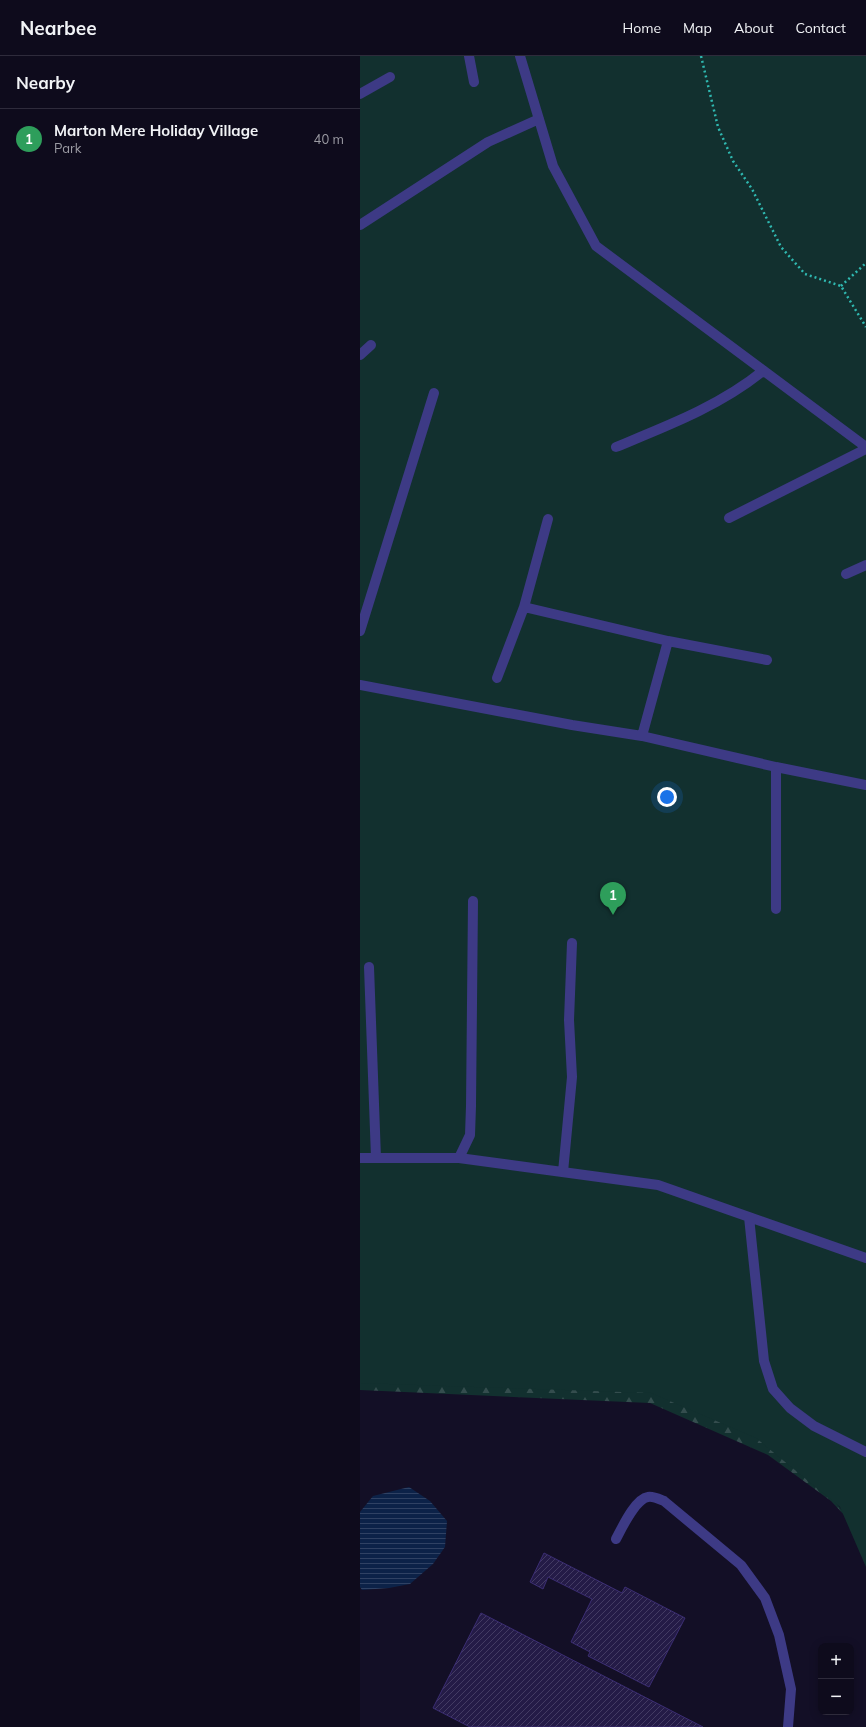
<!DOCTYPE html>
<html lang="en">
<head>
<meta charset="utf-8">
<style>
	:root { --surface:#0e0b1c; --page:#171425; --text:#f1f3f6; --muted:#9b9ba3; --line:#2e2b3b; --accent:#00e5ff }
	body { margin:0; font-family:Mulish,sans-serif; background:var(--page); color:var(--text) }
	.controls { position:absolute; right:12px; bottom:12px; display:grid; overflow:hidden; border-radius:8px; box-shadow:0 2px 10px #0003 }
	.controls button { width:36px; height:36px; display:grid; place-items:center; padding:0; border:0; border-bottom:1px solid var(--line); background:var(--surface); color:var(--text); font:20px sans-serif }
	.you { position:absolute; left:307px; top:741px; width:14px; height:14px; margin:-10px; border:3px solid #fff; border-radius:50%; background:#1a73e8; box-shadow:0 0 0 6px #1a73e833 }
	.badge { display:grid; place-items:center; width:26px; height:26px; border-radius:50%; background:var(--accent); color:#fff; font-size:13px; font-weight:700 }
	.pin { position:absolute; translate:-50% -33px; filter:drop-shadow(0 1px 2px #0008) }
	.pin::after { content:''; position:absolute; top:21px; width:14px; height:12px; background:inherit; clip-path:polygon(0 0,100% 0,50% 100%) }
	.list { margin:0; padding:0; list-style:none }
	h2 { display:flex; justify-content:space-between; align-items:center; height:52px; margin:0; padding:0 16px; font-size:17px }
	h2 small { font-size:13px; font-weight:400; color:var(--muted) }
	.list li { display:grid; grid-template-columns:26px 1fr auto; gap:12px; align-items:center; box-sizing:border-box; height:60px; padding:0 16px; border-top:1px solid var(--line) }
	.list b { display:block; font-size:15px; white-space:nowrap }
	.list p { margin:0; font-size:13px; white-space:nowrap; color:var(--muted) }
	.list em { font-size:13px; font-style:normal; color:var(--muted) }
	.map { position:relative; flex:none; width:506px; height:1671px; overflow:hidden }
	header { display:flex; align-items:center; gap:24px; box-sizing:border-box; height:56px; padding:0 20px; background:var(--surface); border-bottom:1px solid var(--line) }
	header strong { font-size:19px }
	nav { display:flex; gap:22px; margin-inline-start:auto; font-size:14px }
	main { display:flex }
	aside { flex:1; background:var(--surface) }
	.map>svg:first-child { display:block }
</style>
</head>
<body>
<header>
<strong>Nearbee</strong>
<nav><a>Home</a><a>Map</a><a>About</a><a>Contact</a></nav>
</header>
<main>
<aside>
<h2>Nearby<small></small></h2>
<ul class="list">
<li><span class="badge" style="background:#2e9e5b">1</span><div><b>Marton Mere Holiday Village</b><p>Park</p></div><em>40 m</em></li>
</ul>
</aside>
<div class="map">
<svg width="506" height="1671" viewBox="0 0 506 1671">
	<defs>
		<pattern id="forest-firs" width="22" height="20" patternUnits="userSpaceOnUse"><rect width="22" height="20" fill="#12302f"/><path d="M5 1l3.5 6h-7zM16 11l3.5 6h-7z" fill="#344d4e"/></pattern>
		<pattern id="water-rules" width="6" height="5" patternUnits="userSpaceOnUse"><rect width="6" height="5" fill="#0c2248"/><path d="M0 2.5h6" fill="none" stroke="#2f4163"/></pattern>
		<pattern id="building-hatch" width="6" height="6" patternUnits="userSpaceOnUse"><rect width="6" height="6" fill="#241b47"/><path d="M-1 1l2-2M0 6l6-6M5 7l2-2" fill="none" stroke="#433b63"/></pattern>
	</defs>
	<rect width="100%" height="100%" fill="#130f26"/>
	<!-- forest -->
	<path fill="url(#forest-firs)" d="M0,1286L394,1352L506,1482L471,1445L408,1399L290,1347L0,1334Z"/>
	<!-- park -->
	<path fill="#12302f" d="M0,0H506V1511L480,1451L396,1382L291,1337L0,1327Z"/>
	<!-- water -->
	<path fill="url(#water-rules)" d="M49,1431L70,1445L87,1465L85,1491L73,1508L50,1528L29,1532L2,1534L0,1531V1456L13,1440Z"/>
	<!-- building -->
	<path fill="url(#building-hatch)" stroke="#3b2d73" d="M184,1497L262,1537L265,1531L325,1562L289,1631L228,1600L230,1596L211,1586L232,1543L188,1521L183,1533L170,1526Z
		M121,1557L343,1671H110L73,1652Z"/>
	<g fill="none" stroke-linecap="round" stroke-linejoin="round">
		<!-- path -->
		<path stroke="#2fb8b0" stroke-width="2.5" stroke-dasharray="2 3" stroke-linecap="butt" d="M341,0L358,71L373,105L392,133L421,191L445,218L481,230L506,271
			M481,230L506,207"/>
		<!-- minor -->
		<path stroke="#3d3a85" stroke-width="10" d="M109,0L114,26
			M160,0L193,110L236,190L506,391
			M0,38L30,21
			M0,169L128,86L179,63
			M0,299L11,289
			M256,391C307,370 360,350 403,315
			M369,462L506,393
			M486,518L506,509
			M164,551L308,585L407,604
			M0,575L74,337
			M137,622L164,551L188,463
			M0,629L212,669L282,680L416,711L506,729
			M282,680L308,585
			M416,853V711
			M9,911L16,1102
			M0,1102H99L298,1129L506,1202
			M99,1102L110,1079L111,1050L113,845
			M203,1116L212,1021L209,964L212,887
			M389,1161L404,1305L413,1333L430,1352L454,1370L506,1396
			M256,1483C262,1472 275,1443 288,1441C293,1440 299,1443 304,1445L381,1509L405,1542L419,1579L431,1633L428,1671"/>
	</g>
</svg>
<div class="controls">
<button>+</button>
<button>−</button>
</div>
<div class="you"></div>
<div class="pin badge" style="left:253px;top:859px;background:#2e9e5b">1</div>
</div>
</main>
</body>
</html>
